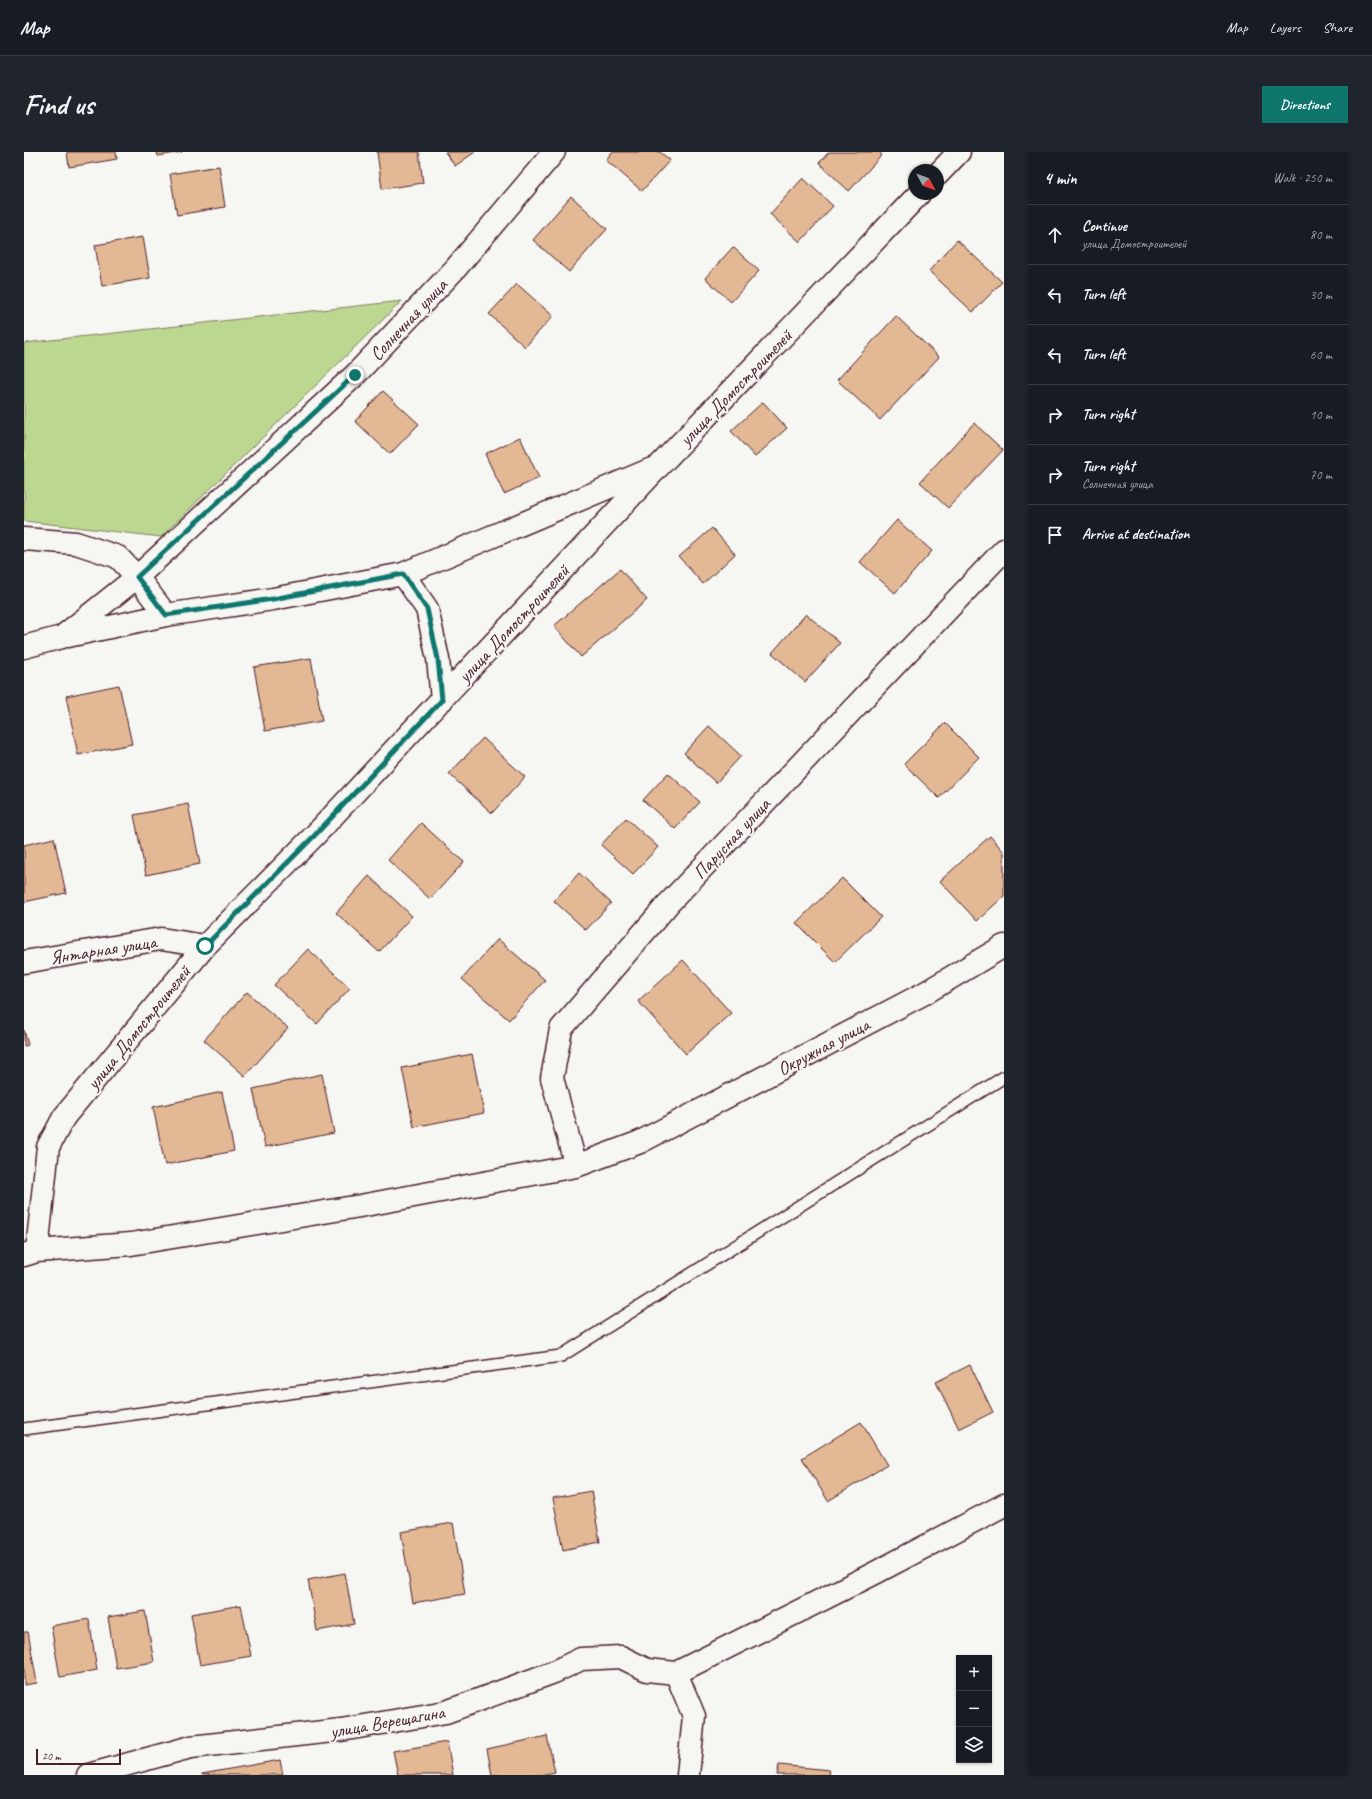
<!DOCTYPE html>
<html lang="en">
<head>
<meta charset="utf-8">
<style>
	:root { --surface:#171b24; --page:#20242c; --text:#f1f3f6; --muted:#9ea1a6; --line:#363941; --accent:#0f766e }
	body { margin:0; font-family:Caveat,sans-serif; background:var(--page); color:var(--text) }
	.controls { position:absolute; right:12px; bottom:12px; display:grid; overflow:hidden; border-radius:0px; box-shadow:0 1px 3px #0004 }
	.controls button { width:36px; height:36px; display:grid; place-items:center; padding:0; border:0; border-bottom:1px solid var(--line); background:var(--surface); color:var(--text); font:20px sans-serif }
	.compass { position:absolute; left:884px; top:12px; width:36px; height:36px; border-radius:50%; background:var(--surface); box-shadow:0 1px 3px #0004; rotate:131deg }
	.scale { position:absolute; left:12px; bottom:10px; width:85px; box-sizing:border-box; padding-left:4px; border:2px solid #4a1f2b; border-top:0; font-size:11px; line-height:14px; white-space:nowrap; color:#4a1f2b; -webkit-text-stroke:3px #f6f6f2; paint-order:stroke }
	.stop { position:absolute; width:12px; height:12px; margin:-9px; border:3px solid #0f766e; border-radius:50%; background:#fff }
	.stop.end { background:#0f766e; border-color:#fff; box-shadow:0 1px 4px #0008 }
	.list { margin:0; padding:0; list-style:none }
	h2 { display:flex; justify-content:space-between; align-items:center; height:52px; margin:0; padding:0 16px; font-size:17px }
	h2 small { font-size:13px; font-weight:400; color:var(--muted) }
	.list li { display:grid; grid-template-columns:26px 1fr auto; gap:12px; align-items:center; box-sizing:border-box; height:60px; padding:0 16px; border-top:1px solid var(--line) }
	.list b { display:block; font-size:15px; white-space:nowrap }
	.list p { margin:0; font-size:13px; white-space:nowrap; color:var(--muted) }
	.list em { font-size:13px; font-style:normal; color:var(--muted) }
	.icon { flex:none; width:22px; height:22px; fill:none; stroke:currentColor; stroke-width:2; stroke-linecap:round; stroke-linejoin:round }
	.map { position:relative; flex:none; width:980px; height:1623px; overflow:hidden; border-radius:0px }
	header { display:flex; align-items:center; gap:24px; box-sizing:border-box; height:56px; padding:0 20px; background:var(--surface); border-bottom:1px solid var(--line) }
	header strong { font-size:19px }
	nav { display:flex; gap:22px; margin-inline-start:auto; font-size:14px }
	.intro { display:flex; align-items:center; justify-content:space-between; box-sizing:border-box; height:96px; padding:0 24px }
	h1 { margin:0; font-size:28px }
	.button { padding:10px 18px; border-radius:0px; background:var(--accent); color:#fff; font-size:14px; font-weight:700 }
	main { display:flex; gap:24px; padding:0 24px }
	aside { flex:1; background:var(--surface); border-radius:0px; box-shadow:0 1px 3px #0004 }
	.map>svg:first-child { display:block }
</style>
</head>
<body>
<header>
<strong>Map</strong>
<nav><a>Map</a><a>Layers</a><a>Share</a></nav>
</header>
<div class="intro"><h1>Find us</h1><a class="button">Directions</a></div>
<main>
<div class="map">
<svg width="980" height="1623" viewBox="0 0 980 1623">
	<rect width="100%" height="100%" fill="#f6f6f2"/>
	<filter id="ink" filterUnits="userSpaceOnUse"><feTurbulence type="fractalNoise" baseFrequency=".025" numOctaves="2"/><feDisplacementMap in="SourceGraphic" scale="8" xChannelSelector="R" yChannelSelector="G"/><feConvolveMatrix kernelMatrix="1 2 1 2 8 2 1 2 1" color-interpolation-filters="sRGB"/></filter>
	<g filter="url(#ink)">
		<!-- green -->
		<path fill="#bcd890" stroke="#837c5e" d="M378,149L137,385L0,369V191Z"/>
		<!-- building -->
		<path fill="#e3b894" stroke="#4a1f2b" d="M43,0H92L93,7L45,15Z
			M133,0H158L134,4Z
			M353,0H395L399,31L358,37Z
			M421,0H451L431,14Z
			M588,0H636L646,8L618,39L582,8Z
			M805,0H855L858,3L825,39L795,11Z
			M195,14L201,55L153,63L146,22Z
			M779,26L809,54L776,90L746,62Z
			M547,44L583,77L545,120L509,88Z
			M119,85L126,126L78,134L71,93Z
			M933,88L978,130L949,160L905,119Z
			M709,95L735,119L707,150L681,126Z
			M493,132L529,164L501,195L465,162Z
			M872,164L915,205L856,268L813,228Z
			M359,239L395,272L366,302L331,269Z
			M739,250L763,276L731,305L707,279Z
			M950,271L979,298L924,356L896,330Z
			M496,285L515,326L480,342L461,302Z
			M873,368L908,399L871,441L836,410Z
			M688,376L711,402L679,432L655,405Z
			M596,417L623,448L557,505L530,474Z
			M782,462L816,491L781,530L748,501Z
			M287,506L298,569L241,579L230,515Z
			M95,533L108,592L54,603L42,544Z
			M921,571L955,605L915,646L880,612Z
			M685,574L717,604L692,631L660,601Z
			M459,586L501,625L468,661L425,622Z
			M644,621L676,650L651,677L619,648Z
			M164,652L176,712L122,723L110,663Z
			M602,666L634,695L609,722L577,693Z
			M397,671L440,710L406,747L364,708Z
			M966,684L980,700V744L953,769L916,729Z
			M30,686L42,741L0,750V693Z
			M555,721L587,751L562,778L530,749Z
			M345,724L388,764L355,800L312,761Z
			M818,726L857,765L811,810L772,771Z
			M474,787L521,828L485,868L438,827Z
			M284,797L326,836L293,872L250,833Z
			M659,808L707,861L662,902L614,849Z
			M223,840L264,876L221,924L180,888Z
			M0,878L4,893L0,894Z
			M448,902L460,961L390,975L378,916Z
			M298,922L310,981L241,995L229,937Z
			M198,940L210,999L141,1013L129,955Z
			M946,1213L969,1260L935,1277L912,1230Z
			M837,1270L863,1313L804,1349L778,1306Z
			M567,1339L576,1390L539,1398L529,1346Z
			M429,1371L441,1442L389,1451L377,1380Z
			M321,1421L330,1472L293,1479L284,1428Z
			M217,1453L227,1504L176,1513L167,1462Z
			M121,1459L130,1510L92,1516L84,1465Z
			M65,1467L73,1518L36,1525L27,1474Z
			M0,1480H4L13,1531L0,1533Z
			M523,1584L531,1620L516,1623H468L463,1597Z
			M423,1590L429,1623H374L369,1599Z
			M256,1608L259,1623H178V1622Z
			M755,1613L806,1618L805,1623H753Z"/>
		<g fill="none" stroke-linecap="round" stroke-linejoin="round">
			<defs>
				<path id="lane" d="M0,1277L537,1204L980,925"/>
				<path id="street" d="M914,22L935,0
					M0,387L52,391L94,405L113,425L142,463
					M379,422L403,457L414,507L418,548
					M44,484L142,463L249,447L379,422L628,317
					M0,495L38,485L113,425L331,223L432,116L530,0
					M0,810L137,787L181,794
					M552,1014L528,926L537,877L644,752L980,398
					M13,1099L24,995L40,965L181,794L291,683L636,313L895,42
					M0,1103L13,1099L107,1092L336,1054L552,1014L616,990L901,841L980,794
					M652,1521L849,1422L980,1353
					M652,1521L670,1564L664,1623
					M64,1623L167,1595L317,1578L422,1560L530,1520L557,1507L597,1505L623,1518L652,1521"/>
			</defs>
			<!-- lane casing -->
			<use href="#lane" stroke="#4a1f2b" stroke-width="14"/>
			<!-- street casing -->
			<use href="#street" stroke="#4a1f2b" stroke-width="25"/>
			<!-- lane -->
			<use href="#lane" stroke="#f6f6f2" stroke-width="11"/>
			<!-- street -->
			<use href="#street" stroke="#f6f6f2" stroke-width="22"/>
		</g>
	</g>
	<g fill="none" stroke-linecap="round" stroke-linejoin="round" filter="url(#ink)">
		<!-- route -->
		<path stroke="#0f766e" stroke-width="5" d="M181,794L291,683L418,548L414,507L403,457L379,422L249,447L142,463L113,425L331,223"/>
	</g>
	<g text-anchor="middle" stroke-width="4" stroke-linejoin="round" paint-order="stroke">
		<!-- street labels -->
		<g font-size="19" fill="#4a1f2b" stroke="#f6f6f2">
			<text transform="translate(384 167) rotate(-47)" y="7">Солнечная улица</text>
			<text transform="translate(711 235) rotate(-46)" y="7">улица Домостроителей</text>
			<text transform="translate(489 471) rotate(-47)" y="7">улица Домостроителей</text>
			<text transform="translate(707 686) rotate(-47)" y="7">Парусная улица</text>
			<text transform="translate(79 797) rotate(-9)" y="7">Янтарная улица</text>
			<text transform="translate(114 875) rotate(-51)" y="7">улица Домостроителей</text>
			<text transform="translate(799 894) rotate(-28)" y="7">Окружная улица</text>
			<text transform="translate(363 1569) rotate(-10)" y="7">улица Верещагина</text>
		</g>
	</g>
</svg>
<div class="controls">
<button>+</button>
<button>−</button>
<button><svg class="icon" aria-label="layers" viewBox="0 0 24 24"><path d="M12 4l9 5-9 5-9-5zM3 14l9 5 9-5"/></svg></button>
</div>
<svg class="compass" viewBox="-18 -18 36 36"><path d="M0-13l5 13h-10z" fill="#e53935"/><path d="M0 13l5-13h-10z" fill="#9ea1a6"/></svg>
<div class="scale">20 m</div>
<div class="stop" style="left:181px;top:794px"></div>
<div class="stop end" style="left:331px;top:223px"></div>
</div>
<aside>
<h2>4 min<small>Walk · 250 m</small></h2>
<ul class="list">
<li><svg class="icon" aria-label="ahead" viewBox="0 0 24 24"><path d="M12 20V5M6 11l6-6 6 6"/></svg><div><b>Continue</b><p>улица Домостроителей</p></div><em>80 m</em></li>
<li><svg class="icon" aria-label="left" viewBox="0 0 24 24"><path d="M17 20v-9H6M10 6l-5 5 5 5"/></svg><div><b>Turn left</b></div><em>30 m</em></li>
<li><svg class="icon" aria-label="left" viewBox="0 0 24 24"><path d="M17 20v-9H6M10 6l-5 5 5 5"/></svg><div><b>Turn left</b></div><em>60 m</em></li>
<li><svg class="icon" aria-label="right" viewBox="0 0 24 24"><path d="M7 20v-9h11M14 6l5 5-5 5"/></svg><div><b>Turn right</b></div><em>10 m</em></li>
<li><svg class="icon" aria-label="right" viewBox="0 0 24 24"><path d="M7 20v-9h11M14 6l5 5-5 5"/></svg><div><b>Turn right</b><p>Солнечная улица</p></div><em>70 m</em></li>
<li><svg class="icon" aria-label="arrive" viewBox="0 0 24 24"><path d="M6 21V4h12l-3 4 3 4H6"/></svg><div><b>Arrive at destination</b></div></li>
</ul>
</aside>
</main>
</body>
</html>
